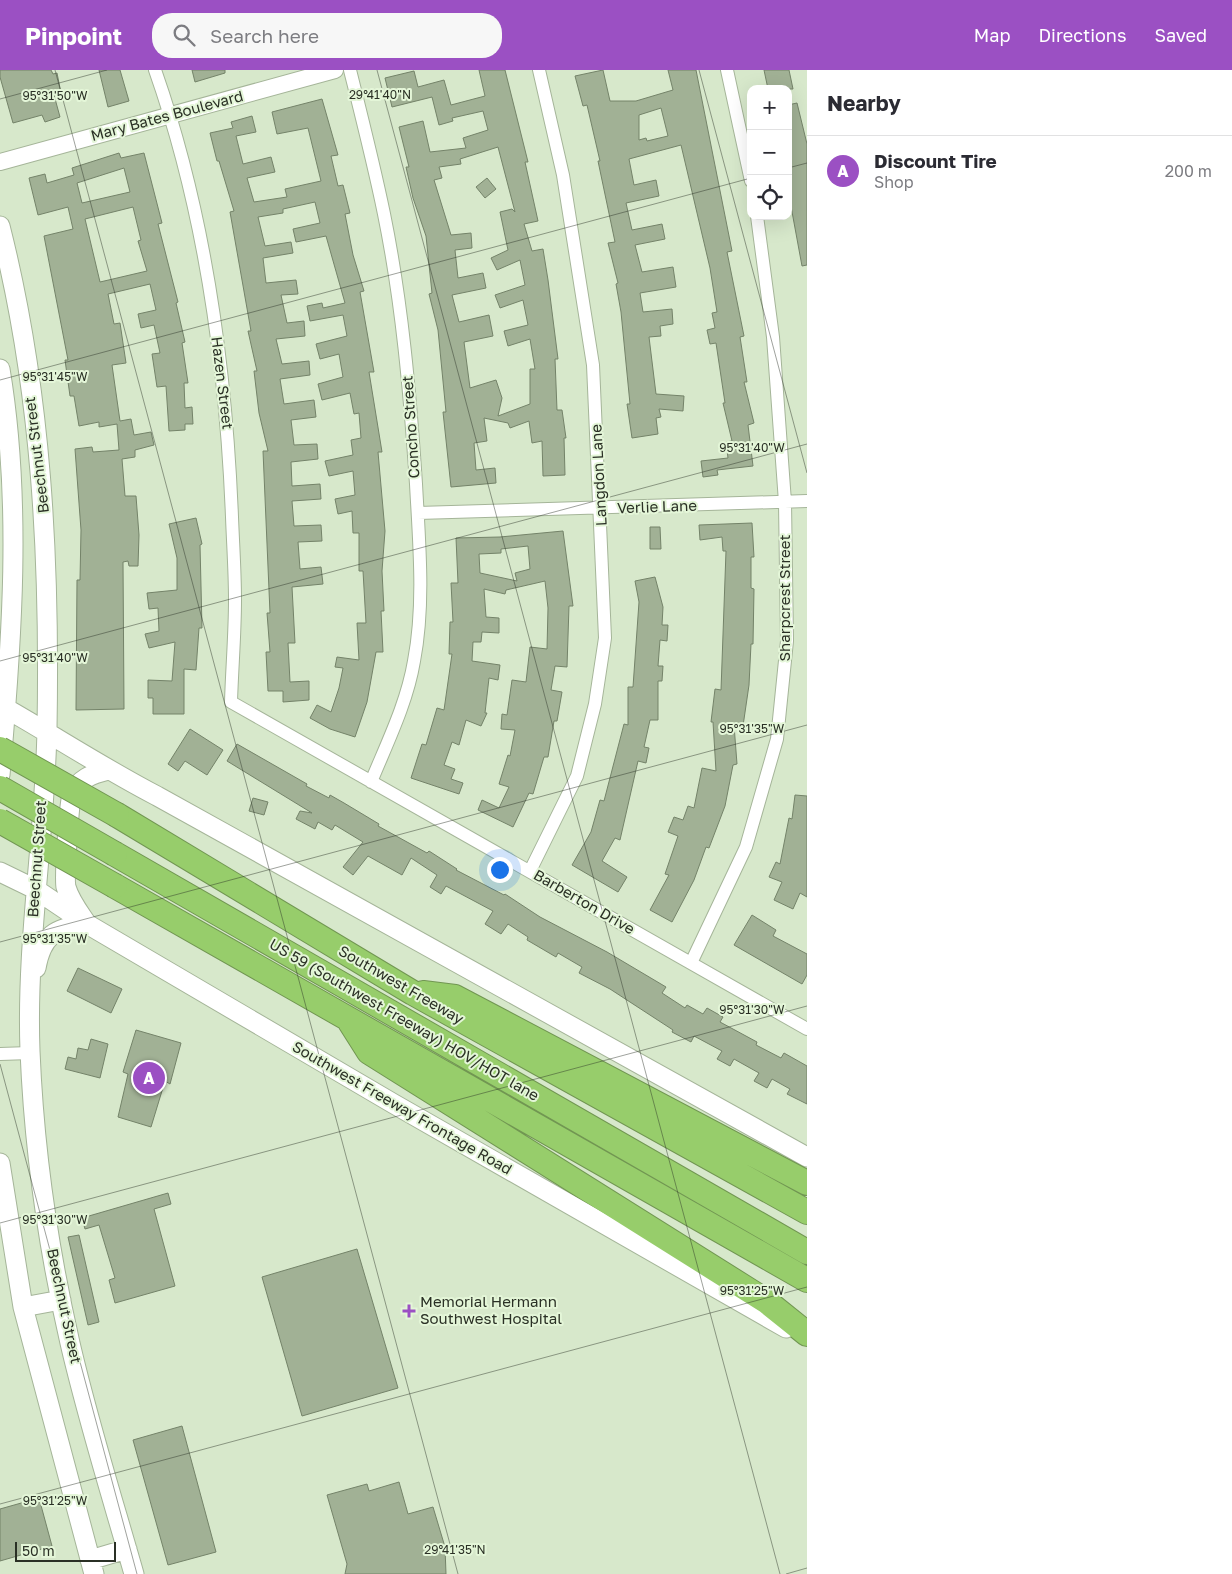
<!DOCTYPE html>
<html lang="en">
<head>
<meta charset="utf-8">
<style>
	:root { --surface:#fff; --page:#f7f7f7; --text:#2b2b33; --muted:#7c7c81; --line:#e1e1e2; --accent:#9b50c3 }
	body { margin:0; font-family:"Golos Text",sans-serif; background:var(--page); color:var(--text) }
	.controls { position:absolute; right:15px; top:15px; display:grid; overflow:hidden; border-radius:10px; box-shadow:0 5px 20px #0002 }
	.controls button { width:45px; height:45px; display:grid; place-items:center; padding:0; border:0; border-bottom:1px solid var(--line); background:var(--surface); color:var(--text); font:25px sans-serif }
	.scale { position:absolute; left:15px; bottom:12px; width:101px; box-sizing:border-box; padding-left:5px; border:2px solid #2a3025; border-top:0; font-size:14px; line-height:18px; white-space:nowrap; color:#2a3025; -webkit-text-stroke:4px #e4f6d8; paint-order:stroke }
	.you { position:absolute; left:499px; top:799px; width:18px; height:18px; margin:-12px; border:4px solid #fff; border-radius:50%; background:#1a73e8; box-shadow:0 0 0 8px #1a73e833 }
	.badge { display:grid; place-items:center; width:32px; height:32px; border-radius:50%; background:var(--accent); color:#fff; font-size:16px; font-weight:700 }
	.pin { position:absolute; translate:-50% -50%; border:2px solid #fff; box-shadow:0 1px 5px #0006 }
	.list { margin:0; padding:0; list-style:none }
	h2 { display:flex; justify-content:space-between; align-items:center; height:65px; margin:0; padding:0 20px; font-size:21px }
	h2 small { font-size:16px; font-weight:400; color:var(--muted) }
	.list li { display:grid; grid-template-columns:32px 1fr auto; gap:15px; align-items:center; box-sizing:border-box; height:70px; padding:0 20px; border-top:1px solid var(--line) }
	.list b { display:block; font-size:19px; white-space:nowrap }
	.list p { margin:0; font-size:16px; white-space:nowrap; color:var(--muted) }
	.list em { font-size:16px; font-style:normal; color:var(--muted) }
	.icon { flex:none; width:28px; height:28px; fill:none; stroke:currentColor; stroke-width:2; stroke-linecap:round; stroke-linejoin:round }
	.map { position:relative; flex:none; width:807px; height:1504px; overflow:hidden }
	header { display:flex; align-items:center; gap:30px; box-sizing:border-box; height:70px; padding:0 25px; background:var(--accent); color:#fff }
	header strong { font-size:24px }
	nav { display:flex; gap:28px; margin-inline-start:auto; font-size:18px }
	.search { width:350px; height:45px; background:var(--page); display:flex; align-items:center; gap:12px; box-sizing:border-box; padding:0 18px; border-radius:20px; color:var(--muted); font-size:19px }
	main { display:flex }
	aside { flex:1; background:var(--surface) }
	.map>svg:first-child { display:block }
</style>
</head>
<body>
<header>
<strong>Pinpoint</strong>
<div class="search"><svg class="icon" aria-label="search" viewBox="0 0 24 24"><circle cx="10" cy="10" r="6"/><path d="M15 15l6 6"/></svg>Search here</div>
<nav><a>Map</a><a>Directions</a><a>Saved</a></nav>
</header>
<main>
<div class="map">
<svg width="807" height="1504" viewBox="0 0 807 1504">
	<rect width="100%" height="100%" fill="#d7e8cb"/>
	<!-- building -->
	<path fill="#a1b195" stroke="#748369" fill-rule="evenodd" d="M0,0H51L53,4L57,3L61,23L54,25L60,47L45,52L42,45L13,53L0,7Z
		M99,0H120L129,31L108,37Z
		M192,0H225V3L195,12Z
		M479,0H505L528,92H525L538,151L524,154L532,181L543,179L548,210L558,289H555L557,340H562L566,368H564L565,405L543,406L542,371L532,373L529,351L510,358L508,353L484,348L487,371L474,373L476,400L495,398L496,413L451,417L443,342H446L438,260L429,224L432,223L426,166L413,128L406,97H409L399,57L423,51L430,82L466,78L463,68L488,60L483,41L452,48L453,51L439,55L432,27L392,37L385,8L414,1L418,17L444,10L451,35L485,26ZM498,77L515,142L512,139L500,142L508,180L491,188L497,200L520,190L525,215L495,225L500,238L523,230L528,255L504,261L508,276L530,269L535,299H530V334L498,346L502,328L496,310L470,318L464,272L493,266L489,245L459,252L452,225L486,218L483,203L458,208L455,180L472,178L471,163L451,165L434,110L442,108L439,97L461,94L460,89Z
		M603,0L610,31H636L673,20L668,0H696L732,181L727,182L744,266L740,267L747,312H744L754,353L748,355L753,396L717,400L718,405L703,407L701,391L728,388L726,372L732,371L723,333H725L716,273L710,274L707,260L715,258L712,243L717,242L710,198L681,75L629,89L634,115L656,110L659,126L626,133L632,160L662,154L665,169L635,175L642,202L673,197L676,217L640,223L643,242L672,239L673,254L660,256L661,266L649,267L656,324L684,326L683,341L659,339L661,347L656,348L658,364L632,368L627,334H630L621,242L616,214L618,213L608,173L615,172L598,91H600L587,35L583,36L575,6ZM661,38L668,66L647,71L646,68L639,70V45Z
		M764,0H789L793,19H768Z
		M322,29L338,85L331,86L338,116L343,115L350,143L345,144L353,185L364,221L360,222L374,302H369L382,382H378L385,461L382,501L384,541H381L383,582H376L367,632L355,667L330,659L310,648L317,635L331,642L339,618L343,598L335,597L337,587L359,590L357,553H366L363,501H359V463H353L352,441L338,444L335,429L355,425L353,401L329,406L325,391L353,385L351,370L361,368L359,343L354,344L350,323L322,330L318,314L343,307L339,284L320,289L316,274L347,266L343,245L310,251L307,236L322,233L323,238L345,233L326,166L296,172L293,159L320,153L315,132L283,139V143L258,147L265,176L291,172L293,183L263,188L266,213L296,210L298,224L281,225L287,253L304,251L305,266L276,269L282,294L309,291L310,305L280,309L284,334L314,330L316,347L291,350L294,375L317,374L318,389L291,392L292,416L320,414L321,429L292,431L294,456L321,455L322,471L298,472L300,499L321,497L323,514L292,517L295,573H288L290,612L309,611V630L283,632V621H268L266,582H270L267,543H270L263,381H268L259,343L254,301H257L248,261H251L230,142L234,141L219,91H217L210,63L233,58L231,52L252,46L256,62L236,66L243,94L271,87L275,102L247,108L254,132L287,127L285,119L321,111L308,58L277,64L272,42Z
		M797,33L807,74V195L802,196L788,120H791L788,109V35Z
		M119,83L121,88L144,83L162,153L158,154L178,232L176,233L185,272L182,273L188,313H184L185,338L192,337L193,354H185V360L169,361L166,316L157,317L152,284L160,283L154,255L141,258L138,244L156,240L150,214L108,224L114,254L120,253L126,293L112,295L120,351L131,349L134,365L151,362L154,375L135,380V387L122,389L125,426H136L139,465L138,496H129L128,491L123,492L124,639L76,640L77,510H80L81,460L75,379L92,377L93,382L119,380L117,354L99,357V352L79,356L74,326H70L65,290H68L44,166L73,159L68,137L38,145L29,108L45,104L47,113L74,105L72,98ZM124,98L130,122L82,133L77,113ZM133,137L141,170L138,171L147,201L100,212L85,149Z
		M487,108L496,119L485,128L476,117Z
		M196,448L202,474L200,475L202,558H199L196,600L184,599V644H153V628H148V610L172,611L175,572L149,578L145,564L159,561L158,538L149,539L147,523L177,520V488L169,454Z
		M752,453L754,487H751V518L754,519L753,574H751L749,615L743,656L734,655L737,694L733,695L725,736L709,778L706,777L694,810L672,852L650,840L669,805L665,804L678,766L668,762L674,747L683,750L688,736L694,738L702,698L716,701L713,652H711L715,619L721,620L726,481H723L722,467L700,470L699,455Z
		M650,457H660L661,479H650Z
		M563,461L573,536H569L567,597L555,596L551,620L562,622L557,651H554L548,687H544L533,724L529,723L513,757L478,740L482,730L499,738L509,717L499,714L508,685L510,686L515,660L501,659L502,644L507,645L512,610L526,612L530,577L547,579L548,538L545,511L506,520L505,524L484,519L486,547L499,548V563L482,562L481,572H473L472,591L500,595L498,610L489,608L485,643H487L481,656L466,650L459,675L452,672L444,695L455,699L451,709L463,713L459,724L411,708L422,674L426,675L437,638L444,640L452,584H449L450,552H453L451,513H458L456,468L500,467ZM528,476L530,499L515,503L517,511L480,503L479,484L501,483V479Z
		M655,507L663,537L662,555H668L667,571L660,570L658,596H663L662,611H658V650H650L644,677L649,678L646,693L638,691L620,770L615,768L602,791L627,807L618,822L572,795L591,762L600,730L604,731L624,654L628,655V617H633L639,532L635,511Z
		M190,659L223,680L207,705L185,691L178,701L168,694Z
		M237,674L307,714L306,716L329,728L330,725L344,733L379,754L378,756L427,783L429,781L457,799L456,800L504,825L505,824L540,847L607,882L666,917L662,923L685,938L687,935L703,944L707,938L723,947L720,952L757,972L756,975L781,988L784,983L807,996V1034L787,1024L790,1019L772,1009L767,1018L754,1011L759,1003L734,989L730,996L717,989L722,981L694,966L691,972L672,962L673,960L610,919L579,903L582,897L558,883L556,887L527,870L528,867L508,854L501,864L485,854L493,841L446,816L441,824L430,817L437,805L411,788L402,805L368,786L353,805L343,797L363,772L335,755L332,760L318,752L315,759L296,749L300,741L312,743L227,691Z
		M795,725L807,726V827L800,823L793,839L774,830L782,812L769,807L776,792L780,794L789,748L792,749Z
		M253,728L268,732L264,745L249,741Z
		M752,845L776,860L773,866L807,884V905L802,914L734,875Z
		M78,898L122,919L111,943L67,921Z
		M136,960L181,973L170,1014L165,1011L151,1057L118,1047L128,1004L123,1002Z
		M91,969L108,974L100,1008L65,999L68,987L76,989L78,978L88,980Z
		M168,1123L171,1134L154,1139L175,1216L115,1233L109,1210L115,1208L99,1155L85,1159L82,1148Z
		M79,1165L99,1252L88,1255L68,1167Z
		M357,1179L398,1318L302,1346L262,1207Z
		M182,1356L216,1482L168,1495L133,1370Z
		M399,1412L408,1444L433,1437L445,1477L446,1504H345L347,1494L327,1425L367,1414L369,1421Z
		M39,1428L52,1476L0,1491V1439Z"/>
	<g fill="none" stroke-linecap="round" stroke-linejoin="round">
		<defs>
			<path id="minor" d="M155,0C205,142 226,297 232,447C233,474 235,502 235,530C235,564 232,598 231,632L807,959
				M350,0C362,48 374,95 384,144C402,232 410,323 416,414C419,471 425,534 414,591C407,633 387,673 371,712
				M727,0L751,111
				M418,443L807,431
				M530,801L577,706L595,634L605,568L593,295L563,105L539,0
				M691,893L746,777L777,669L787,571L785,432L773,267L757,146
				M0,984L30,983"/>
			<path id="tertiary" d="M0,92L335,0"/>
			<path id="secondary" d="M0,156C42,322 50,489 47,659C45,767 26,873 30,981C34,1079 48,1177 70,1273C88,1351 112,1427 134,1504
				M0,299C22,430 12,572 0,705
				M0,635C53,665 103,698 157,726L807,1087
				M0,802L35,819L87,854L394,1034L786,1258
				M36,898C42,865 55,858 87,854C79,842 70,831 66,817C64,809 69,733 72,725C78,709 92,704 108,700
				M0,1093L23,1237L94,1504
				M23,1237L61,1230
				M90,1490L127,1479"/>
			<path id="motorway" d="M117,745L413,923L807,1142
				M115,784L807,1182
				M115,816L807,1210
				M423,923L455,927L807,1113
				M350,952L369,982L766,1231L807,1264"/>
		</defs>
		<!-- minor casing -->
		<use href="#minor" stroke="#a5b599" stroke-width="14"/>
		<!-- tertiary casing -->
		<use href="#tertiary" stroke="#a5b599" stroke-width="18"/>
		<!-- secondary casing -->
		<use href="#secondary" stroke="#a5b599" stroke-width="21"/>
		<!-- motorway casing -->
		<use href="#motorway" stroke="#719652" stroke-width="26"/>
		<!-- minor -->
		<use href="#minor" stroke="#fff" stroke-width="12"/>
		<!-- tertiary -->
		<use href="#tertiary" stroke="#fff" stroke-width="16"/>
		<!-- secondary -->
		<use href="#secondary" stroke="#fff" stroke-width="19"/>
		<!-- motorway -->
		<use href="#motorway" stroke="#97cd6b" stroke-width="24"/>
		<defs>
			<path id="motorway-bridge" d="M0,679L117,745
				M0,718L115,784
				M0,751L115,816"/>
		</defs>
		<!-- motorway-bridge casing -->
		<use href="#motorway-bridge" stroke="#719652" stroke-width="26" stroke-linecap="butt"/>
		<!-- motorway-bridge -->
		<use href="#motorway-bridge" stroke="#97cd6b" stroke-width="24"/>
	</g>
	<!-- ticks -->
	<path fill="none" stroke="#2a3025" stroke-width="1" stroke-opacity="0.45" d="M55,0L458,1504M377,0L780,1504M699,0L807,403M0,29L107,0M788,98L807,93M0,310L751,108M0,591L807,374M0,872L807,655M0,994L137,1504M0,1153L807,936M0,1434L807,1217M786,1504L807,1498"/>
	<!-- markers -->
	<path fill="#9b50c3" stroke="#e4f6d8" stroke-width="2" d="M406.5 1233.5h5v5h5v5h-5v5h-5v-5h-5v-5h5z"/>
	<g text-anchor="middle" stroke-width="4" stroke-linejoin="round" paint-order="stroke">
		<!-- street labels -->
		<g font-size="15" fill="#2a3025" stroke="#e4f6d8">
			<text transform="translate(167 46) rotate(-15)" y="5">Mary Bates Boulevard</text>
			<text transform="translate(222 313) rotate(83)" y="5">Hazen Street</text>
			<text transform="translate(411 357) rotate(-94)" y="5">Concho Street</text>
			<text transform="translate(37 385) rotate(-97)" y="5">Beechnut Street</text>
			<text transform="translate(599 405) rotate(-93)" y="5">Langdon Lane</text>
			<text transform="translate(657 437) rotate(-2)" y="5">Verlie Lane</text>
			<text transform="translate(785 528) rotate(-90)" y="5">Sharpcrest Street</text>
			<text transform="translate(37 789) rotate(-86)" y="5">Beechnut Street</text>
			<text transform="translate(584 832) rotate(30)" y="5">Barberton Drive</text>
			<text transform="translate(401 915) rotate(30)" y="5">Southwest Freeway</text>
			<text transform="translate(404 950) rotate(30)" y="5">US 59 (Southwest Freeway) HOV/HOT lane</text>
			<text transform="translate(402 1038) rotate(30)" y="5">Southwest Freeway Frontage Road</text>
			<text transform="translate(64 1236) rotate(78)" y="5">Beechnut Street</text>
		</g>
		<!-- poi labels -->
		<g font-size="15" fill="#2a3025" stroke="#e4f6d8" text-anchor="start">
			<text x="420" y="1237">Memorial Hermann<tspan x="420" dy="17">Southwest Hospital</tspan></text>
		</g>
	</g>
	<g font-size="12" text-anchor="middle" fill="#2a3025" stroke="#e4f6d8" stroke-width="4" stroke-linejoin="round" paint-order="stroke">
		<text x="380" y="29">29°41'40"N</text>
		<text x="55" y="30">95°31'50"W</text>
		<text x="55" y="311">95°31'45"W</text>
		<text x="752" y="382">95°31'40"W</text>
		<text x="55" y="592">95°31'40"W</text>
		<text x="752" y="663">95°31'35"W</text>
		<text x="55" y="873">95°31'35"W</text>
		<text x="752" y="944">95°31'30"W</text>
		<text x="55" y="1154">95°31'30"W</text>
		<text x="752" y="1225">95°31'25"W</text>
		<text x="55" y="1435">95°31'25"W</text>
		<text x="455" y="1484">29°41'35"N</text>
	</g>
</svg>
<div class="controls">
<button>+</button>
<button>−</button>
<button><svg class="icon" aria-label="locate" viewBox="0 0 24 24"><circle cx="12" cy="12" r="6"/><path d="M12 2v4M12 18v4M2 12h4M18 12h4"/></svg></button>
</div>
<div class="scale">50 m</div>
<div class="you"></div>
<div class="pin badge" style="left:149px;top:1008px">A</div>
</div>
<aside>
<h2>Nearby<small></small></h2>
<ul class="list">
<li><span class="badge">A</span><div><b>Discount Tire</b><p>Shop</p></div><em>200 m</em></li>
</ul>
</aside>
</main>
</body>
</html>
